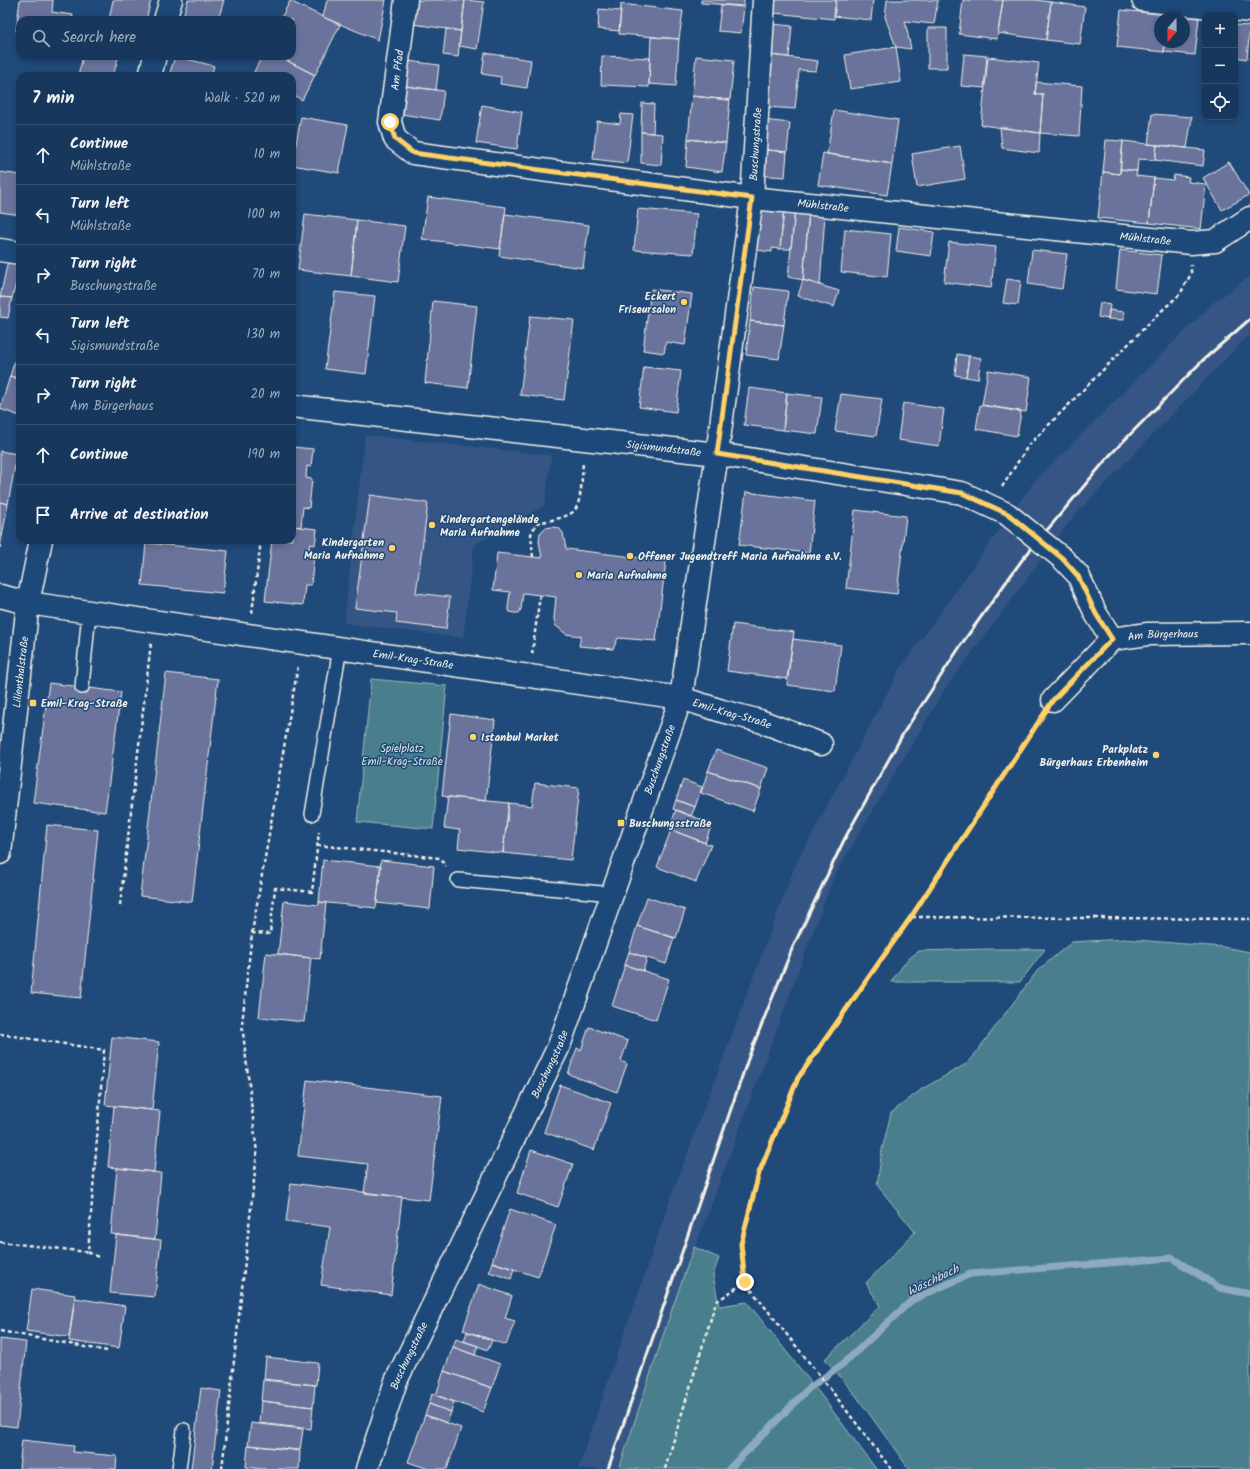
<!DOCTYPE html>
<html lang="en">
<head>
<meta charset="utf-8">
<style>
	:root { --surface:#17385c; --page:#203f62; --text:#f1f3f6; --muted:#9eacbb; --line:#365272 }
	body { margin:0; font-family:Kalam,sans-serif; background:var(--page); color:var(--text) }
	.controls { position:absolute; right:12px; top:12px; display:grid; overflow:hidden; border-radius:8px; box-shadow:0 2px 6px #0003 }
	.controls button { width:36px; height:36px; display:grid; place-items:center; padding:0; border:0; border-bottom:1px solid var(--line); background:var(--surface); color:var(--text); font:20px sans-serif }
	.compass { position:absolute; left:1154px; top:12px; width:36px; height:36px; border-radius:50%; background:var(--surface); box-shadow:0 2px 6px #0003; rotate:200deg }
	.stop { position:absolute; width:12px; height:12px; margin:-9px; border:3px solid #ffd166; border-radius:50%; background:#fff }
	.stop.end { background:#ffd166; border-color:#fff; box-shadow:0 1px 4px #0008 }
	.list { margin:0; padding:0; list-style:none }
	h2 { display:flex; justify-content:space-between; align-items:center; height:52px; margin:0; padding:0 16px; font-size:17px }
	h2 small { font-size:13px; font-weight:400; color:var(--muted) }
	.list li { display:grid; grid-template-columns:26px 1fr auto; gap:12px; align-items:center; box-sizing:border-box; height:60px; padding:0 16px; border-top:1px solid var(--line) }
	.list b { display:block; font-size:15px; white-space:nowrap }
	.list p { margin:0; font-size:13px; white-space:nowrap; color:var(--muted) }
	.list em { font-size:13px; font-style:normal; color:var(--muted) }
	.icon { flex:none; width:22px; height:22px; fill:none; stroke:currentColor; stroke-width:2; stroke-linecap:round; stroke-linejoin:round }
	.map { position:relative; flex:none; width:1250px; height:1469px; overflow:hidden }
	.search { position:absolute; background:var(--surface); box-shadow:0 2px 6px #0003; left:16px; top:16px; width:280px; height:44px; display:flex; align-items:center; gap:10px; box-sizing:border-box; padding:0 14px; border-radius:12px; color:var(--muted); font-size:15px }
	.panel { position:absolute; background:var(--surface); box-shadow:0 2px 6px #0003; left:16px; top:72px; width:280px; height:472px; border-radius:12px }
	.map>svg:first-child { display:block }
</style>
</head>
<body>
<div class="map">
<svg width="1250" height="1469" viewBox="0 0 1250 1469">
	<rect width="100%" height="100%" fill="#1f4a7a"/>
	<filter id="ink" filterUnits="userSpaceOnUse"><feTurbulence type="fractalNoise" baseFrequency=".025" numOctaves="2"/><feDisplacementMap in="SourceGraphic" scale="8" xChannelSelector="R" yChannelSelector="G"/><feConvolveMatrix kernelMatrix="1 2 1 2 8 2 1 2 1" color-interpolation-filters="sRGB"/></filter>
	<g filter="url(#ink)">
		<!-- built -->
		<path fill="#355684" d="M1250,276V335L1244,340L1073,517L945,689L834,876L671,1312L619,1469H578L671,1197L795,866L900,669L1033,483L1213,303Z
			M365,435L551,455L545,505L474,545L463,638L344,623Z"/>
		<!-- green -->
		<path fill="#4a7f8c" stroke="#9fb8ba" d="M371,679L447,686L433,829L357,822Z
			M1124,939L1223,947L1250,952V1469H909L857,1397L825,1359L880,1306L866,1283L915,1232L877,1185L882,1150L891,1113L922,1089L968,1063L1038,970L1072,942Z
			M987,949H1045L1020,982H891L907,960L919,951Z
			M694,1247L719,1258L713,1275L719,1306L747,1302L821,1395L876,1469H619L671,1312Z"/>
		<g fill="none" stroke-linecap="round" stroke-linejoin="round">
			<!-- stream -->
			<path stroke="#8daac0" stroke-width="7" d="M729,1469L808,1389L844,1363L912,1300L970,1274L1172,1258L1220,1288L1250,1294"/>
		</g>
		<!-- building -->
		<path fill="#69739c" stroke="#f4f1e8" d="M20,0H53L52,12L73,15L72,20H20V32L16,31Z
			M113,0H151L146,20H109Z
			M188,0H224L218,20H198L183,16Z
			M327,0H386L378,40L323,17Z
			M417,0H465L461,31L413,24Z
			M465,0L484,2L477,49L459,46Z
			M701,0H744V6L701,3Z
			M775,0H836L834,19L774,13Z
			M836,0H873L871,20L834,16Z
			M887,0H938L934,24L905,21L911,49L896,47L885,17Z
			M963,0H1003L997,39L959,34Z
			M1003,0H1035L1051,2L1046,40L998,33Z
			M290,1L340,25L315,75L278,56H292V20H280Z
			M1051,2L1085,7L1080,44L1046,40Z
			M621,4L683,11L679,39L619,34Z
			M721,5L744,7L741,33L718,31Z
			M599,9L621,11L619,31L598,29Z
			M1121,10L1168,15L1167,18H1160V42H1165L1164,52L1117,47Z
			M1168,15L1199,18L1195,55L1164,52L1165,42H1184V18H1167Z
			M773,24L792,26L789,57L770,55Z
			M1235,25L1250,26L1247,59L1235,57Z
			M928,28H947V68H928Z
			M446,29L461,31L458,57L443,55Z
			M651,37L679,39L676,86L649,84Z
			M896,47L901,82L850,89L845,55Z
			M485,53L531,60L527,88L500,84L501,77L482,74Z
			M964,54L987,56L984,88L961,86Z
			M770,55L818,61L816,71L799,70L795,109L766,107Z
			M83,56H112L118,58L113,76H78Z
			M175,56L214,66L211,76H169Z
			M262,56H278L315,75L302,100L292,94V76H256L253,74Z
			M602,56L650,58L649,87L601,85Z
			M696,56L734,60L730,100L692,96Z
			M988,57L1039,63L1035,94H1043L1040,133L981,125Z
			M408,61L439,65L436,90L405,86Z
			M1036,82L1082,86L1079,136L1040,133L1043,94H1035Z
			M405,86L444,91L440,120L401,114Z
			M692,96L730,100L726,143L688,139Z
			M642,103L654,104L653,133L641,132Z
			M482,105L522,112L517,149L476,143Z
			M834,110L898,120L892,164L827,154Z
			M621,114L633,115L627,163L593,159L597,121L620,124Z
			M1152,114L1192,117L1187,148L1148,144Z
			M301,117L348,125L339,173L292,165Z
			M763,120L790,123L787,152L759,149Z
			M1000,127L1040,133L1039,153L1002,148Z
			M641,132L663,134L661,165L641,163Z
			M688,139L726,143L722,172L686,167Z
			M1106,140L1123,141L1120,174L1103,172Z
			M1123,141L1157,145L1155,160L1138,159L1137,171L1120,169Z
			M1157,145L1205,150L1203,166L1155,160Z
			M960,146L965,179L917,187L912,154Z
			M759,149L787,152L785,177L757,175Z
			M823,153L892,164L887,195L818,185Z
			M1229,162L1249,195L1222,210L1203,178Z
			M1120,169L1137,171L1136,176L1154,178L1149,223L1098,218L1103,172L1120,174Z
			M0,172L20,175V215L0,212Z
			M1174,175L1189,177L1188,182L1206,184L1201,229L1149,223L1154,178L1173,180Z
			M428,197L506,207L500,249L422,239Z
			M752,206L784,209L780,249L772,248V252L756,250L757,246L748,245Z
			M638,209L697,214L693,254L634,250Z
			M784,209L795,210L791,249H780Z
			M795,210L809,212L803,280L788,277Z
			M809,212L825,214L820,285L803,280Z
			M305,214L357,220L351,276L298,270Z
			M505,214L589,225L583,268L499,256Z
			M357,220L405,226L398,282L351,276Z
			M899,227L934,232L931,256L896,251Z
			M845,229L891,234L887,277L841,272Z
			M949,242L996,247L991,288L944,282Z
			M1032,250L1067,254L1062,289L1028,284Z
			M1120,250L1162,255L1157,294L1116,289Z
			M9,256L20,257V270L12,298L0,297Z
			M1007,279L1021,281L1018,305L1003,303Z
			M803,280L839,291L834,307L798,296Z
			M754,287L788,291L784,325L750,321Z
			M651,289L692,294L685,345L666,342L664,353L643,350Z
			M335,292L375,296L366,374L325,369Z
			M0,297L12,298L8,318L0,317Z
			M433,301L477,306L468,388L425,383Z
			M1100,303L1110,305L1108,319L1098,317Z
			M1109,310L1124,312V320L1108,319Z
			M530,316L574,320L564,400L520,395Z
			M750,321L784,325L779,359L746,355Z
			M20,344V379L10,376Z
			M957,354L969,356L966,377L955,375Z
			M969,356L981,358L978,379L966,377Z
			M644,367L681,371L676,412L639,407Z
			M988,370L1031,377L1026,412L982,405Z
			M10,376L20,379V416L0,409Z
			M749,388L787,393L783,430L744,425Z
			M787,393L822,397L817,434L783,430Z
			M841,394L882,399L876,436L835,431Z
			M903,403L944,409L939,446L898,440Z
			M980,405L1021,412L1017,436L976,429Z
			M292,447L313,449L311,467L307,466L306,478L312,479L309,508L303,507L301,527L292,526Z
			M0,451L17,454L8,504L0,502Z
			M746,492L815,501L809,553L739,545Z
			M370,495L428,503L416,593L450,597L446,629L396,623L397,613L355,608Z
			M0,502L8,504L0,548Z
			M855,510L906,516L897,594L846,588Z
			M292,526L317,529L315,545L310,544L308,554L314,555L311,585H305L303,605L265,601L272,540H292Z
			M552,527L559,528L563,533L566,549L666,561L656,641L618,638L613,649L579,646L581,636L566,634L555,625L554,618L556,597L523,593L521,609L519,613H514L510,612L508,608L510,592L493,590L497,553L542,558L539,541L540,533L545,528Z
			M146,543L228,551L223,593L142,585Z
			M733,624L794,632L787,679L727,671Z
			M793,639L841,645L835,691L787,685Z
			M166,673L218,679L192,902L140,896Z
			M49,683L121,692L105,812L33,803Z
			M451,714L495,720L486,801L442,796Z
			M716,750L768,768L761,789L708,771Z
			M708,771L761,789L753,811L701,793Z
			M683,780L702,787L695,807L676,800Z
			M535,783L579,788L571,860L503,853L509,803L532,806Z
			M448,797L509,803L503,853L458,848L460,830L444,828Z
			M676,800L695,807L691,816L673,809Z
			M676,810L712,824L705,843L669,829Z
			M47,825L98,830L81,998L31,993Z
			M671,830L711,845L696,882L657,867Z
			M323,860L381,866L376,908L319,902Z
			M381,860L434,866L430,909L377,903Z
			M647,897L685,910L676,938L637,926Z
			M284,901L319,905V902L326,903L320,959L278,954Z
			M637,926L674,938L666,964L629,952Z
			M629,952L647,958L643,971L625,965Z
			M266,953L311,958L304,1022L259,1017Z
			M625,965L669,979L656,1020L612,1006Z
			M589,1027L628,1041L621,1061L627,1064L617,1092L568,1074L577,1048L581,1050Z
			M112,1037L159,1042L152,1110L105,1105Z
			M307,1080L442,1096L429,1200L364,1193L368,1164L298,1156Z
			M560,1085L611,1103L594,1150L544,1132Z
			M114,1106L160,1111L154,1172L108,1167Z
			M531,1150L573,1164L558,1207L517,1193Z
			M117,1168L161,1173L155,1239L111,1234Z
			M291,1183L402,1197L391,1295L321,1285L330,1227L286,1221Z
			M510,1209L556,1225L538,1277L492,1262Z
			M116,1235L161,1240L155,1297L110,1293Z
			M492,1262L514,1269L511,1279L489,1272Z
			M479,1284L512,1296L505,1318L515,1321L506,1345L463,1330Z
			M32,1289L75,1295L69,1337L26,1331Z
			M75,1298L125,1306L119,1348L69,1341Z
			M467,1332L492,1340L488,1350L464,1341Z
			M0,1339L26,1342L17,1427L0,1425Z
			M456,1339L478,1346L475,1355L453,1347Z
			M453,1347L500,1364L492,1388L444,1371Z
			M266,1357L318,1363L316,1385L264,1379Z
			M444,1371L492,1388L483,1412L436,1395Z
			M263,1380L315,1385L313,1407L261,1401Z
			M201,1388L221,1391L212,1469H191Z
			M432,1394L454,1402L451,1412L429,1404Z
			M261,1401L313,1407L311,1429L259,1423Z
			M429,1404L451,1412L447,1423L425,1415Z
			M425,1415L461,1428L447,1469H429L408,1462Z
			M251,1423L303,1429L300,1450L248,1445Z
			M22,1440L74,1446L73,1452L117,1456L116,1469H19Z
			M248,1445L300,1451L299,1469H262L246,1467Z"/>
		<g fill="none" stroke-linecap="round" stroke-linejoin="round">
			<defs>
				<path id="lane" d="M82,687L89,612
					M312,814L340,648
					M458,880L613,894
					M179,1469L184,1430"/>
				<g id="street">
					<path id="s1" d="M406,0L390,122L395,139L413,153L752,198L1191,243L1215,241L1250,218"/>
					<path d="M1143,0L1250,11"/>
					<path d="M165,20L171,0"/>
					<path d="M150,76L155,56"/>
					<path d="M0,250L20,253"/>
					<path id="s2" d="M292,406L717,454L962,493L1007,514"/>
					<path d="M1062,558L1078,575L1096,614L1112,639"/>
					<path id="s3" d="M0,596L28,603L681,698L722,711L760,721L821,744"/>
					<path id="s4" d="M1053,700L1112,639L1148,634L1250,633"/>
					<path id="s5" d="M0,853L28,603L41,540"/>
					<path id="s6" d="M367,1469L396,1381L559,1046L681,698L717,454L752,198L764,0"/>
				</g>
			</defs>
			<!-- lane casing -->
			<use href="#lane" stroke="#f4f1e8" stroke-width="16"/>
			<!-- street casing -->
			<use href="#street" stroke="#f4f1e8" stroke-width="25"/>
			<!-- path -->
			<path stroke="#f4f1e8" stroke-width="2.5" stroke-dasharray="4 3" stroke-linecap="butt" d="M1002,487L1028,446L1157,315L1180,294L1191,274V265
				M533,557L531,534L537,523C547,521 567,518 574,511C582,503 582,473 583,462
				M252,613L261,540
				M532,654L540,595
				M317,845L440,858L446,866
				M120,905L151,643
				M912,917L1250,919
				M252,933L298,666
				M0,1034L104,1050L88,1252L100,1258
				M0,1242L88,1252
				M0,1331L107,1351
				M222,1469L257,1153L242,1024L252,933L270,934L275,888L312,892L319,832
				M665,1469L716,1302L745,1282
				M891,1469L831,1390L745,1282L741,1244L759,1173L798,1078L911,917L1040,719"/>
			<!-- lane -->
			<use href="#lane" stroke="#1f4a7a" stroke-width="13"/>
			<!-- street -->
			<use href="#street" stroke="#1f4a7a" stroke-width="22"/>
			<!-- rail -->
			<path stroke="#f4f1e8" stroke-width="3" d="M608,1469L749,1056L792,949L845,838L904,732L963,642L1022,560L1110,455L1202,361L1250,319"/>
			<defs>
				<path id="street-bridge" d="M1007,514L1062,558"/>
			</defs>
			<!-- street-bridge casing -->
			<use href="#street-bridge" stroke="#f4f1e8" stroke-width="25" stroke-linecap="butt"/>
			<!-- street-bridge -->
			<use href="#street-bridge" stroke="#1f4a7a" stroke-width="22"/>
		</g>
	</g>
	<g fill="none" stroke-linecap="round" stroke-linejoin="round" filter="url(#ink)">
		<!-- route -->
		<path stroke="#ffd166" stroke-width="5" d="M390,122L395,139L413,153L752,198L717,454L962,493L1008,514L1062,558L1078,576L1096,614L1112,639L1053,700L911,917L798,1078L759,1173L741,1244L745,1282"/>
	</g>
	<!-- markers -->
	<g fill="#ffd166" stroke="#1f4a7a" stroke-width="1.5">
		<circle cx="684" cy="302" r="4"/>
		<circle cx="432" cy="525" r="4"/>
		<circle cx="392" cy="548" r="4"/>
		<circle cx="630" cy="556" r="4"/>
		<circle cx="579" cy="575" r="4"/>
		<rect x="29" y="699" width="8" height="8" rx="2"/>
		<circle cx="473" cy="737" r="4"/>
		<circle cx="1156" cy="755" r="4"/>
		<rect x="617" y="819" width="8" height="8" rx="2"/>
	</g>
	<g text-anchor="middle" stroke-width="3" stroke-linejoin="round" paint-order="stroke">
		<!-- street labels -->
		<g font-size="11" fill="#f4f1e8" stroke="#1f4a7a">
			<text transform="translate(397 70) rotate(-83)" y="4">Am Pfad</text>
			<text dy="4" stroke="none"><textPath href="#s6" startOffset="1393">Buschungstraße</textPath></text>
			<text dy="4" stroke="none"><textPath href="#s1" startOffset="577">Mühlstraße</textPath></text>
			<text dy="4" stroke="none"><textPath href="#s1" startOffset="901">Mühlstraße</textPath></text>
			<text dy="4" stroke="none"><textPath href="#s2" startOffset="374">Sigismundstraße</textPath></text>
			<text dy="4" stroke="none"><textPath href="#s4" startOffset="136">Am Bürgerhaus</textPath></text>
			<text dy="4" stroke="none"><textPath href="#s3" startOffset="418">Emil-Krag-Straße</textPath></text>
			<text dy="4" stroke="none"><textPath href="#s5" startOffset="182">Lilienthalstraße</textPath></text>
			<text dy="4" stroke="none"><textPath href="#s3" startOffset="742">Emil-Krag-Straße</textPath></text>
			<text dy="4" stroke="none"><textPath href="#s6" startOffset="769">Buschungstraße</textPath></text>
			<text dy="4" stroke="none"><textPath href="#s6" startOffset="445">Buschungstraße</textPath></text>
			<text dy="4" stroke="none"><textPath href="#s6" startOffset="121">Buschungstraße</textPath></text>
		</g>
		<!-- poi labels -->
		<g font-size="11" font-weight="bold" fill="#f4f1e8" stroke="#1f4a7a" text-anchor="start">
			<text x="676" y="300" text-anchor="end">Eckert<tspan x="676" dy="13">Friseursalon</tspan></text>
			<text x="440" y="523">Kindergartengelände<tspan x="440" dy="13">Maria Aufnahme</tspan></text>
			<text x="384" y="546" text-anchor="end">Kindergarten<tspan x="384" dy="13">Maria Aufnahme</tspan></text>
			<text x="638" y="560">Offener Jugendtreff Maria Aufnahme e.V.</text>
			<text x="587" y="579">Maria Aufnahme</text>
			<text x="41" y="707">Emil-Krag-Straße</text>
			<text x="481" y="741">Istanbul Market</text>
			<text x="1148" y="753" text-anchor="end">Parkplatz<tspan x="1148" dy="13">Bürgerhaus Erbenheim</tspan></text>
			<text x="629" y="827">Buschungsstraße</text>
		</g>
		<!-- park labels -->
		<g font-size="11" fill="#dae0da" stroke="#1f4a7a">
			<text x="402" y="752">Spielplatz<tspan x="402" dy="13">Emil-Krag-Straße</tspan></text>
		</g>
		<!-- water labels -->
		<g font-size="12" font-style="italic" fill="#dadfde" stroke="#1f4a7a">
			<text transform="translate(933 1280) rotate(-26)" y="4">Wäschbach</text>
		</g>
	</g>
</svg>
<div class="controls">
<button>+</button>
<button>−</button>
<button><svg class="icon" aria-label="locate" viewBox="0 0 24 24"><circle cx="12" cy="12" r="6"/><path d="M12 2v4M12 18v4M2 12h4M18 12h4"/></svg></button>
</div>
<svg class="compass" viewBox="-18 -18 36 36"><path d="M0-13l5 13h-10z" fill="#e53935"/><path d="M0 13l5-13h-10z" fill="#9eacbb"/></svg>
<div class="stop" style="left:390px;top:122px"></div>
<div class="stop end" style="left:745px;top:1282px"></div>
<div class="search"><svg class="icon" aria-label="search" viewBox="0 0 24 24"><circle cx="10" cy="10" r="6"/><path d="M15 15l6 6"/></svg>Search here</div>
<section class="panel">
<h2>7 min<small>Walk · 520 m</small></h2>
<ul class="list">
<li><svg class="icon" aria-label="ahead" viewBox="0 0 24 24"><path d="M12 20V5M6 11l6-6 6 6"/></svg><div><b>Continue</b><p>Mühlstraße</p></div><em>10 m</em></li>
<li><svg class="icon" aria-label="left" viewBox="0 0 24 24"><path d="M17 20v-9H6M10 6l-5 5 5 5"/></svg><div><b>Turn left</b><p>Mühlstraße</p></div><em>100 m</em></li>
<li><svg class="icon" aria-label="right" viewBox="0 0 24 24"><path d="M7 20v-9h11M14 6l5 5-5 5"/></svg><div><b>Turn right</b><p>Buschungstraße</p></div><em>70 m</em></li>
<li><svg class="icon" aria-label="left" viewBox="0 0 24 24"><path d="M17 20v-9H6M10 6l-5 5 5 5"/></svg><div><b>Turn left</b><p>Sigismundstraße</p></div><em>130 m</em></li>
<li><svg class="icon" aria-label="right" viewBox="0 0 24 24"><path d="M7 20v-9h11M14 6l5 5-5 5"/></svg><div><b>Turn right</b><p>Am Bürgerhaus</p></div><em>20 m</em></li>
<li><svg class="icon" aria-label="ahead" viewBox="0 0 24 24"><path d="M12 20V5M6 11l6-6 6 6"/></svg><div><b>Continue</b></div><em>190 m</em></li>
<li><svg class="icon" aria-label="arrive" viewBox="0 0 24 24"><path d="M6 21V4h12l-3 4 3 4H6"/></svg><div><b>Arrive at destination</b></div></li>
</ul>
</section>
</div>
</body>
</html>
